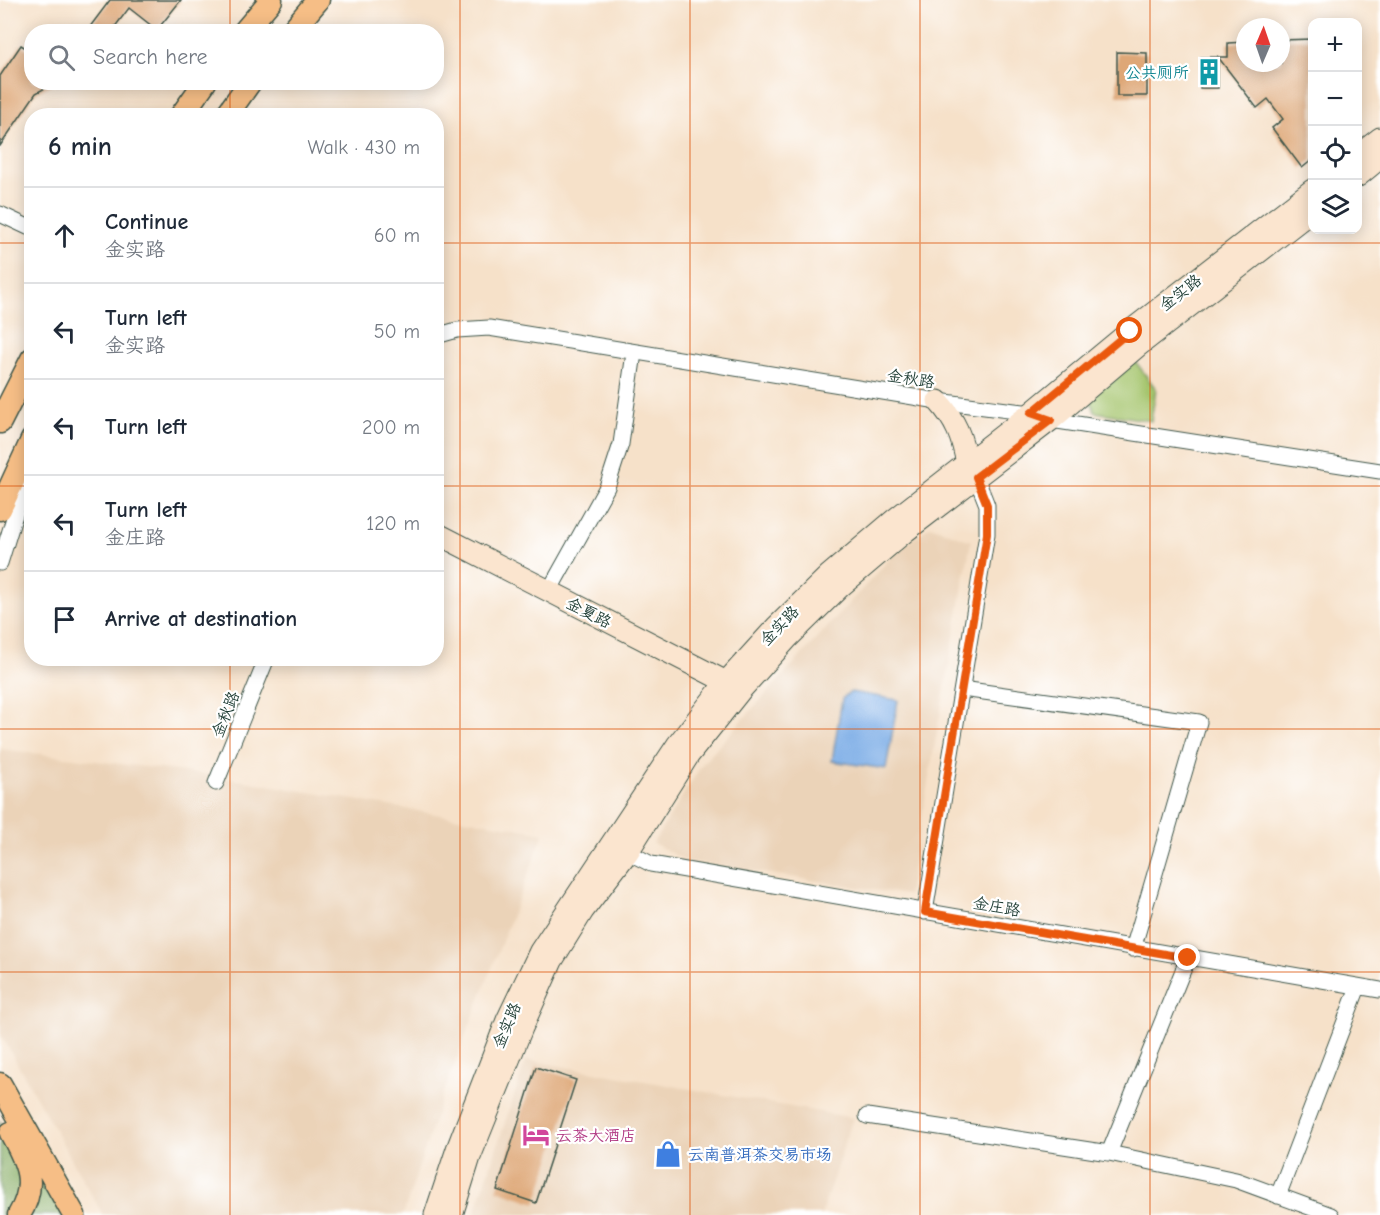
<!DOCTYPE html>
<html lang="en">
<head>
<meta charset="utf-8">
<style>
	:root { --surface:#fff; --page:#f6f6f7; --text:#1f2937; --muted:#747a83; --line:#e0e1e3 }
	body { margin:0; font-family:"Comic Neue","LXGW WenKai TC",sans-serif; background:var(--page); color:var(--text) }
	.controls { position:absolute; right:18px; top:18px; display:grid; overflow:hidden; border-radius:12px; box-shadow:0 3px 15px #0003 }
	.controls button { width:54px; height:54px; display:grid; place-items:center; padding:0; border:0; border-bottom:2px solid var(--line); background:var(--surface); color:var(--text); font:30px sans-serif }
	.compass { position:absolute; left:1236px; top:18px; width:54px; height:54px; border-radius:50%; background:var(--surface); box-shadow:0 3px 15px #0003; rotate:2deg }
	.stop { position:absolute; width:18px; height:18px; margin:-14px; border:4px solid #ea580c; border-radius:50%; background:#fff }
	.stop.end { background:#ea580c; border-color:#fff; box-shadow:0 2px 6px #0008 }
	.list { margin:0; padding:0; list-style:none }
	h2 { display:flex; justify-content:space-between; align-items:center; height:78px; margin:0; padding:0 24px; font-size:26px }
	h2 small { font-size:20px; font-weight:400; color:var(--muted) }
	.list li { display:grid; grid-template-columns:39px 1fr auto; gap:18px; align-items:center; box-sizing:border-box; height:96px; padding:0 24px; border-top:2px solid var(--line) }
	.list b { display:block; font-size:22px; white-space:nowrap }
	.list p { margin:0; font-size:20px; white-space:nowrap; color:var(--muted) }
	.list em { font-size:20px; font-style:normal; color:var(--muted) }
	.icon { flex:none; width:33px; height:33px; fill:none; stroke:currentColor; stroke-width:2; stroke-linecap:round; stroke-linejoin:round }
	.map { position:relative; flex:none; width:1380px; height:1215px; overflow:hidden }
	.search { position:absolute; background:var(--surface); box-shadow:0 3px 15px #0003; left:24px; top:24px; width:420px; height:66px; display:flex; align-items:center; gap:15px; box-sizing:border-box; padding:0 21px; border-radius:24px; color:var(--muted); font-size:22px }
	.panel { position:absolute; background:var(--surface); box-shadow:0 3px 15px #0003; left:24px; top:108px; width:420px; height:558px; border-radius:24px }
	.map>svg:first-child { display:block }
</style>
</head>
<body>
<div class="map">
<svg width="1380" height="1215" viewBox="0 0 1380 1215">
	<rect width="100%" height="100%" fill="#fff"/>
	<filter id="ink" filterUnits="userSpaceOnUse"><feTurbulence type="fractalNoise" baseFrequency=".0167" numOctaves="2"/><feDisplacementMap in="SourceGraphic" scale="12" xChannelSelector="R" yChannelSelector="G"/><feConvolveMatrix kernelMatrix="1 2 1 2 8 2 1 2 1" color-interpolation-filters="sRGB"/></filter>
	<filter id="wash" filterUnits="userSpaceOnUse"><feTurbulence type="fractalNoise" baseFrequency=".008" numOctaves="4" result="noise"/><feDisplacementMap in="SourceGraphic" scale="24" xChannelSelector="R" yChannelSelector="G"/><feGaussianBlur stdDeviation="1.35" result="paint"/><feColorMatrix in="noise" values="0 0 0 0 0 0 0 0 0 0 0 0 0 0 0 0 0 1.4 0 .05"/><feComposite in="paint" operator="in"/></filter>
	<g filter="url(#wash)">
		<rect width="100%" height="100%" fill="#f6e1c9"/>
		<!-- built -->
		<path fill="#ebd3b8" d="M930,526L971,541L908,895L686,861L653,843L703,763L896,552Z
			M0,749L209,775L544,833L443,1094L403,1215H103L0,1033Z
			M526,1060L853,1118L821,1215H474Z"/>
		<!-- green -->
		<path fill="#a5c56d" stroke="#628150" stroke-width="1.5" d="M1135,361L1156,389L1151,421L1095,412L1088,395Z"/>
		<!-- forest -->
		<path fill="#84aa60" stroke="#52744a" stroke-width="1.5" d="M0,1122L21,1159L42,1174L64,1215H0Z"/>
		<!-- water -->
		<path fill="#7aace6" stroke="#4c748d" stroke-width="1.5" d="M851,692L898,700L886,769L832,761L842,699L846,695Z"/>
		<g id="blocks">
			<!-- building -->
			<path fill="#dea777" d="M110,0H181L157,30L129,8L111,32H86Z
				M1312,39V160L1302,168L1272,128L1283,119L1268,99L1257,108L1218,57V88H1200L1201,57H1228V43L1245,42V63H1281V40Z
				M21,45L32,52V82H56L36,93L0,146V76Z
				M1117,52L1147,53V96H1117Z
				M536,1067L576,1080L536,1203L497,1190Z"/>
		</g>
	</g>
	<g filter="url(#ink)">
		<use href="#blocks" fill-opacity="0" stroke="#3f564a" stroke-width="1.5"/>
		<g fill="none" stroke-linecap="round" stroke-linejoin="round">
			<defs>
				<path id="street" d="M0,214L32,229
					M436,336L457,330L489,328L938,401L1031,413L1051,420L1380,471
					M0,563L31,463
					M549,591L607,487L621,444L634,353
					M962,689L1199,722L1133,949
					M216,783L267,658
					M620,848L651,864L1380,990
					M925,912L987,534V505L976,477
					M867,1116L1109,1153L1236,1180L1331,1215
					M1109,1153L1188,958
					M1278,1196L1358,987"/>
				<path id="secondary" d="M1358,155L1380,138
					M1358,176L1380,158
					M938,401C956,421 962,437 967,464
					M436,533L738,688
					M435,1215L457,1149L507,1020L540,951L677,745L726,682L776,627L829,575L895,519L1031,413L1130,331L1312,190
					M452,1215L470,1157L522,1028L552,961L583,911L628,852L689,755L741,690L788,638L840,587L906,531L1051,420L1137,347L1312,211"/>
				<path id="primary" d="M244,32L271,0
					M291,32L318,0
					M181,116L205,82
					M226,116L250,82
					M0,422L32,359
					M0,509L32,440
					M0,1084L74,1215
					M11,1133C27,1162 38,1184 19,1215"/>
			</defs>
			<!-- street casing -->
			<use href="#street" stroke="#3f564a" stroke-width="17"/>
			<!-- secondary casing -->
			<use href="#secondary" stroke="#3f564a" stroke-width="23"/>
			<!-- primary casing -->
			<use href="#primary" stroke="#3f564a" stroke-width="25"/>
			<!-- street -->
			<use href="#street" stroke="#fff" stroke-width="15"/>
			<!-- secondary -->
			<use href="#secondary" stroke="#fbe5cf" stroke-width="21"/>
			<!-- primary -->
			<use href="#primary" stroke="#f6be86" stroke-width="22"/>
		</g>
	</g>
	<g fill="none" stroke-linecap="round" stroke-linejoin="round" filter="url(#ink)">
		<!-- route -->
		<path stroke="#ea580c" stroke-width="8" d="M1130,331L1031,413L1051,420L976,477L987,505V534L925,912L1188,958"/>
	</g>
	<!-- grid -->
	<path fill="none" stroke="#de580e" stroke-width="1.5" stroke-opacity="0.55" d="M230,0V32M460,0V1215M690,0V1215M920,0V1215M1150,0V1215M230,82V116M0,243H32M436,243H1380M0,486H32M436,486H1380M230,658V1215M0,729H1380M0,972H1380"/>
	<!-- icons -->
	<defs>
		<symbol id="building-bare" viewBox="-9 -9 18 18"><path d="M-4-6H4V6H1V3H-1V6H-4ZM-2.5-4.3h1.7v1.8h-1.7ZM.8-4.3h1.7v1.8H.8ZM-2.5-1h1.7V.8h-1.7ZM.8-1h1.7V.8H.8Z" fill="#0f9aa8" stroke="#fff" stroke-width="2.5" paint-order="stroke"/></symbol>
		<symbol id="hotel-bare" viewBox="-9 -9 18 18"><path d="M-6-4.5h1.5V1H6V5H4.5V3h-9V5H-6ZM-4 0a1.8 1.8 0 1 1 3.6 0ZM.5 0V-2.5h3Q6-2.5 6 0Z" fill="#d1479c" stroke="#fff" stroke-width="2.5" paint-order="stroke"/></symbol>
		<symbol id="shop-bare" viewBox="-9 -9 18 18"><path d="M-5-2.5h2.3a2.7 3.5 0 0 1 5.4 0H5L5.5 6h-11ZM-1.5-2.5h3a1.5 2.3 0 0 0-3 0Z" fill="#3f7fe0" stroke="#fff" stroke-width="2.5" paint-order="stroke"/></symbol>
	</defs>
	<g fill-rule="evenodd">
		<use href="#building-bare" x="1190" y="53" width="38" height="38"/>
		<use href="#hotel-bare" x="517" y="1116" width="38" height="38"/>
		<use href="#shop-bare" x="649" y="1135" width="38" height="38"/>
	</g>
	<g text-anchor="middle" stroke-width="4.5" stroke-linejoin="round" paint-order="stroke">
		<!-- culture labels -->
		<g font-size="16" fill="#0d838f" stroke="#fff" text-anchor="end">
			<text x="1189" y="78">公共厕所</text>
		</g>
		<!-- street labels -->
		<g font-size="16" fill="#1f3d34" stroke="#fff">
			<text transform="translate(1180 292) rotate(-38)" y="6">金实路</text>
			<text transform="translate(911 378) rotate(9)" y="6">金秋路</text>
			<text transform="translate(589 612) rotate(27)" y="6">金夏路</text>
			<text transform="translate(779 625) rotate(-46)" y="6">金实路</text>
			<text transform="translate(225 714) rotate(-68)" y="6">金秋路</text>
			<text transform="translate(997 906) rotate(10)" y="6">金庄路</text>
			<text transform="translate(506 1025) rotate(-67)" y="6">金实路</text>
		</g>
		<!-- hotel labels -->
		<g font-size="16" fill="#b23c85" stroke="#fff" text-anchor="start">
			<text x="556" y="1141">云茶大酒店</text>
		</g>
		<!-- shop labels -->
		<g font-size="16" fill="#366cbe" stroke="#fff" text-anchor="start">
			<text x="688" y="1160">云南普洱茶交易市场</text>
		</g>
	</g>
</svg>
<div class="controls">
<button>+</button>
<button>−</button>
<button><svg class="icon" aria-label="locate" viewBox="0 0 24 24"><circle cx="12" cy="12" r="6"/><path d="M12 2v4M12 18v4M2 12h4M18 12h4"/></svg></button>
<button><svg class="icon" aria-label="layers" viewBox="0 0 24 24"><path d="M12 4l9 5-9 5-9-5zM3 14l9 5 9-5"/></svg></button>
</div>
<svg class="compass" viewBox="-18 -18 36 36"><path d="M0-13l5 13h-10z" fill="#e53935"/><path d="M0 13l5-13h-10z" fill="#747a83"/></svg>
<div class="stop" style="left:1130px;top:331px"></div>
<div class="stop end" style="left:1188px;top:958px"></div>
<div class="search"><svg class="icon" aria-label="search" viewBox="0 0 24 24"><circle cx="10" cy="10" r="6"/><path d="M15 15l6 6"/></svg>Search here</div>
<section class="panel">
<h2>6 min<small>Walk · 430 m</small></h2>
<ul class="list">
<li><svg class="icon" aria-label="ahead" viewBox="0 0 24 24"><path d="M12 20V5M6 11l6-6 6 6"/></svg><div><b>Continue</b><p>金实路</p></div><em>60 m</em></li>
<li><svg class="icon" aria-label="left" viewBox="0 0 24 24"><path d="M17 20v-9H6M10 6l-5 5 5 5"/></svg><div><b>Turn left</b><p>金实路</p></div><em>50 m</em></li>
<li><svg class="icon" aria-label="left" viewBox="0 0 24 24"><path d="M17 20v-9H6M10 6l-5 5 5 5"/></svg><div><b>Turn left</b></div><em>200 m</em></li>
<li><svg class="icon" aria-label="left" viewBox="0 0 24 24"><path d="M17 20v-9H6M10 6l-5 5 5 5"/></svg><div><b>Turn left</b><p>金庄路</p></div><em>120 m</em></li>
<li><svg class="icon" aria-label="arrive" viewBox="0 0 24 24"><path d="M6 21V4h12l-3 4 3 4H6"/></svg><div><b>Arrive at destination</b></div></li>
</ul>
</section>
</div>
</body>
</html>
